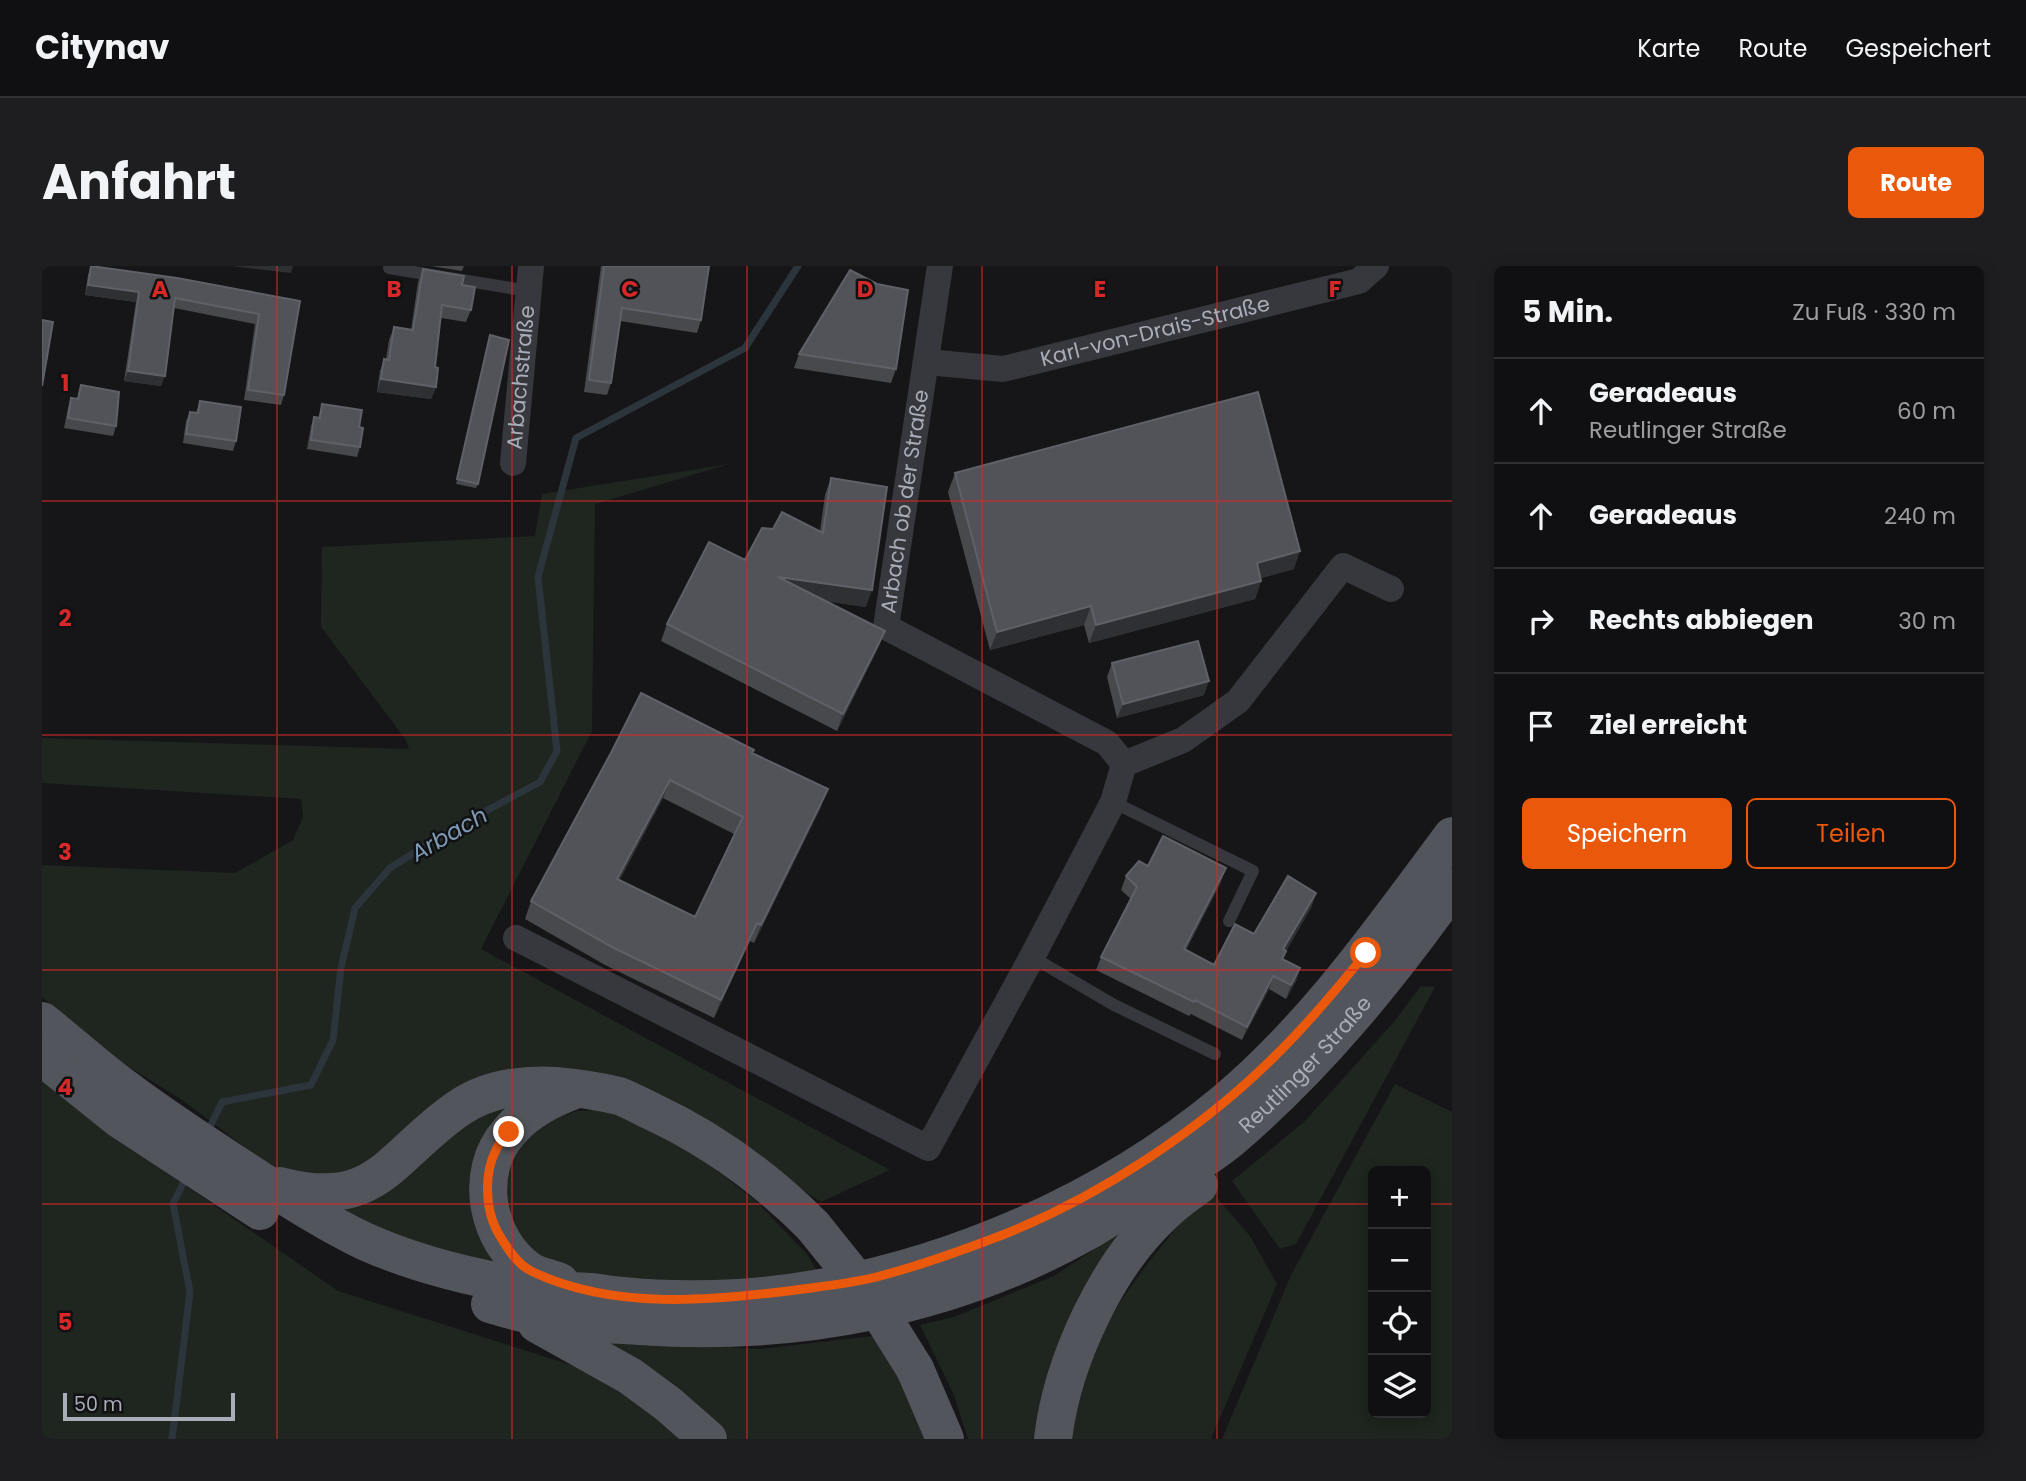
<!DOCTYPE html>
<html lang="de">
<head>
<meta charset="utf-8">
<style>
	:root { --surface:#101012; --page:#1e1e20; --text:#f1f3f6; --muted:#9c9d9f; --line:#303032; --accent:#ea580c }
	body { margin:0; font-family:Poppins,sans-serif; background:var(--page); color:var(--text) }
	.controls { position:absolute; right:21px; bottom:21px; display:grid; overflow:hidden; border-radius:10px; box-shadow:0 4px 18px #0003 }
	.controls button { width:63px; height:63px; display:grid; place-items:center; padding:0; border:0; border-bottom:2px solid var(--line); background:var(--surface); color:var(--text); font:35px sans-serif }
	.scale { position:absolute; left:21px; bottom:18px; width:172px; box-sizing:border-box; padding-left:7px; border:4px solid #a8adb8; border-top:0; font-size:19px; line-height:24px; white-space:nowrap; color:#a8adb8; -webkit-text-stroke:5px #111113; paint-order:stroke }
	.stop { position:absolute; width:21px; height:21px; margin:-16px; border:5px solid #ea580c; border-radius:50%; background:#fff }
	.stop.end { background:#ea580c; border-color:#fff; box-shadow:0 2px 7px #0008 }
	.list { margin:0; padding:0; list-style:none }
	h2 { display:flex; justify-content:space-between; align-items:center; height:91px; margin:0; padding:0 28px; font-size:30px }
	h2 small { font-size:23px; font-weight:400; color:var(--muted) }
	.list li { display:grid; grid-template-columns:46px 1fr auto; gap:21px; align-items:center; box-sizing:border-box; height:105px; padding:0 28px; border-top:2px solid var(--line) }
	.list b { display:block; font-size:26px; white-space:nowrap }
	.list p { margin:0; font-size:23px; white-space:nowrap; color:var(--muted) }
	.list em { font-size:23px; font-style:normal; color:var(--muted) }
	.actions { display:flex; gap:14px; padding:21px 28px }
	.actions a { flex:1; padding:16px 0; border:2px solid var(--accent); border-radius:10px; text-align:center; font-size:24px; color:var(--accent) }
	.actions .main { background:var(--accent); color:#fff }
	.icon { flex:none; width:38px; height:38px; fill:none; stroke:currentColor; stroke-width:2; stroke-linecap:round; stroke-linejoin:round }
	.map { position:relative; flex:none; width:1410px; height:1173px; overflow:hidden; border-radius:10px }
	header { display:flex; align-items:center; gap:42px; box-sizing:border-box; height:98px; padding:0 35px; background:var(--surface); border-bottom:2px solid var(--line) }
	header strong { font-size:33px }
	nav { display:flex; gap:38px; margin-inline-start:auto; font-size:24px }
	.intro { display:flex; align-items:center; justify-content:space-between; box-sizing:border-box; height:168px; padding:0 42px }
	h1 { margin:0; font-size:49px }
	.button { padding:18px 32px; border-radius:10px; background:var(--accent); color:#fff; font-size:24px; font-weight:700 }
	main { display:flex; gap:42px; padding:0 42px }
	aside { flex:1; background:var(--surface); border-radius:10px; box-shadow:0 4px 18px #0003 }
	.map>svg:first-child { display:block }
</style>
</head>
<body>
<header>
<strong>Citynav</strong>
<nav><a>Karte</a><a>Route</a><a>Gespeichert</a></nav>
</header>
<div class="intro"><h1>Anfahrt</h1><a class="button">Route</a></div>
<main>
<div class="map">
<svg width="1410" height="1173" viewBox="0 0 1410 1173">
	<rect width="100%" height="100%" fill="#161618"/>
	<!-- green -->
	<path fill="#1e261f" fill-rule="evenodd" d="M687,198L553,238L550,465L439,683L848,904L779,936L604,822L511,803L313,913L236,906L140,834L76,794L0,731V599L193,607L251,574L261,551L259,533L0,517V472L367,483L364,474L279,361L280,281L493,270L500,228Z
		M1379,720L1393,721L1254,978L1238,983L1190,915L1262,856L1351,757Z
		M0,809L104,892L296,1025L567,1111L649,1173H0Z
		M1353,818L1410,846V1173H1180L1249,1009ZM1384,905V1147H1331V905Z
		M469,834L444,882L475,1004L373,982L296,940L430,855Z
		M570,843L636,875L714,935L765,988L775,1006L698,1018L538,1010L498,997L464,947L465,897L477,876L502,857L534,845Z
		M1168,924L1208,970L1235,1018L1169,1173H1029C1035,1138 1046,1092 1063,1061C1091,1012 1130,966 1168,924Z
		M1089,959L1001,1173H926L912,1129L878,1059L912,1051L1012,1010Z
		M831,1070L862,1121L884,1173H687L663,1146L554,1074L718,1083Z"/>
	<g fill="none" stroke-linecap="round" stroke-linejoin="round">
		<!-- stream -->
		<path stroke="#2c353c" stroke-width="7" d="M165,867L180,836L269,819L291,774L299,702L313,642L348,602L412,562L498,516L515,485L496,311L534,172L703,82L756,0
			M130,1173L148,1026L131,938L145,909"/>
		<!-- service -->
		<path stroke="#37383d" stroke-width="12" d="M347,2L487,25
			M1071,536L1211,605L1187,655
			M990,691L1072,739L1173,788"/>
		<!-- minor -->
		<g stroke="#37383d" stroke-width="26">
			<path id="s1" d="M885,96L961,103L1317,15L1334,0"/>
			<path id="s2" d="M471,197L489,0"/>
			<path d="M1082,498L1141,474L1196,435L1301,300L1349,323"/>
			<path id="s3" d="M474,672L886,882L990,691L1071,536L1082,498L1065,477L844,361L898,0"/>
		</g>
		<!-- primary -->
		<g stroke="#53555c" stroke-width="38">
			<path d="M0,755C28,777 55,802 84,823C121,851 161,877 201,903C240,928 280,955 322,975C377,1000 439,1014 498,1023C515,1026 532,1024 548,1026C559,1027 570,1029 581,1030C619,1034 660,1034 697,1032C870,1020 1051,946 1184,835C1274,759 1340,664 1410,570"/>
			<path d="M0,791L76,852L218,945"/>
			<path d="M238,920C336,946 348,889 417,842C446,822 480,818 514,820C535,822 556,825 577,830C588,834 600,841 611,846C671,874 724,913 771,960"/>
			<path d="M518,1016C509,1012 496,1010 488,1005C444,975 431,906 467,866C485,844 509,833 535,823"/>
			<path id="s4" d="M448,1038C471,1045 495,1051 519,1055C545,1059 572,1058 598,1060C752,1071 908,1042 1044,966C1063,955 1082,942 1101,930C1131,911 1164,894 1191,871C1276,798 1346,712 1410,622"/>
			<path d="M495,1058L588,1110L626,1138L666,1173"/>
			<path d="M873,1103L903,1173"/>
			<path d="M1011,1173C1020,1096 1065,998 1123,946C1133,936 1145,928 1157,919"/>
		</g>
		<!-- primary-bridge -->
		<path stroke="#53555c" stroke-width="38" d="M771,960L828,1031L873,1103"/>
	</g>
	<!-- wall -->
	<path fill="#47494d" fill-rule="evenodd" d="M49,0L258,35L242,129L239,139L202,134L213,58L132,42L119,120L82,115L94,36L43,29L46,9Z
		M389,0H422L420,5Z
		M559,0H667L659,54L655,67L578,55L569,117L565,129L542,126Z
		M381,3L420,19L429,44L424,56L399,52L393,101L394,121L389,133L335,126L338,105L342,93H344L347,74L352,61L369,64L376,16Z
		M448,69L436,218L434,222L414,218Z
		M757,88L854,103L849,117L752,102Z
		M39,119L74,160L71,170L22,162L26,142L29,132L35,133Z
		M158,135L194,175L191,185L141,177L144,155L148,146L154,147Z
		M280,138L317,161L318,181L315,191L265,183L269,160L272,151L276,152Z
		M913,207L1252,303L1219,312V315L1213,333L1047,377L1042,359L948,384L906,226Z
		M789,212L824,341L783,335L843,365L836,382L795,465L619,375L625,358L778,265L783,229Z
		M1070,397L1162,429L1075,452L1065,411Z
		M570,485L711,487L779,541L712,677L708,675L672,752L563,699L483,653L489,635ZM621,532L692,568L653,651L577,615Z
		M1106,600L1179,616L1144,684L1172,699L1212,668L1270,640L1244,685L1241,693L1258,702L1254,715L1244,733L1227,723L1200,774L1149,748L1147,750L1054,704L1059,691L1089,633L1079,624L1084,610Z"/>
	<!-- shaded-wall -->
	<path fill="#2f3033" d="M189,0H251L249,7Z
		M46,19L97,26L94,36L43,29Z
		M86,105L123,110L119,120L82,115Z
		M339,113L394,121L389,133L335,126Z
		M1258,285L1252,303L1208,315L1215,297Z
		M736,311L830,324L824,341L730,328Z
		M1219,315L1213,333L1047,377L1054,359Z
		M1049,340L1042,359L948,384L955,366Z
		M843,365L836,382L795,465L801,448Z
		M1167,415L1162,429L1075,452L1081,438Z
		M628,514L621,532L568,631L575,613Z
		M786,523L779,541L712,677L719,659Z
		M1184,602L1179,616L1137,696L1142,683Z
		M1274,627L1270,640L1237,697L1241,683Z
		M715,657L708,675L672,752L679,734Z
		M1258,702L1254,715L1244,733L1249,719Z
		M1231,710L1227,723L1200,774L1205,761Z"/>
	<!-- building -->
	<path fill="#525359" stroke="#5f6168" stroke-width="2" fill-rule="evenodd" d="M49,0L135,12L258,35L242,129L206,124L217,48L133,32L123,110L86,105L97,26L46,19Z
		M562,0H667L659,54L580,42L569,117L547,114Z
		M381,3L422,10L420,19L433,21L429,44L400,39L393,101L396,102L394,121L339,113L342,93L347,94L352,61L371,64Z
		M808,4L835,18L866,24L854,103L757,88Z
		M0,54L11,56L0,120Z
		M448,69L467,74L436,218L415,213Z
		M39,119L77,126L74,160L26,152L29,132L36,133Z
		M1216,126L1258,285L1215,297L1219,315L1054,359L1049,340L955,366L913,207Z
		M158,135L199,141L194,175L144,168L148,146L156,147Z
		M280,138L320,144L317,161L321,162L318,181L269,174L272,151L278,152Z
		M789,212L845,221L830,324L736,311L843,365L801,448L625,358L667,276L703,294L720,262L731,263L740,246L781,267Z
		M1156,375L1167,415L1081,438L1070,397Z
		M599,427L712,484L710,487L786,523L719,659L715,657L679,734L570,681L489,635L570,485ZM628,514L701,551L653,651L575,613Z
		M1121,570L1184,602L1142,683L1172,699L1193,658L1212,668L1246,610L1274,627L1241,683L1244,685L1240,693L1258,702L1249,719L1231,710L1205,761L1153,734L1152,736L1059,691L1095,621L1084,610L1097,595L1106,600Z"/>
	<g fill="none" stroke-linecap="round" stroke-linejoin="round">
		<!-- route -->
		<path stroke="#ea580c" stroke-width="9" d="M467,866C462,871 457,877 454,884C442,907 443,942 455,965C463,979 475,999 491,1006C571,1044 669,1035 754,1024C783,1020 814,1017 842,1009C883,998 924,983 963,968C1058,930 1160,863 1232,791C1265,759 1295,723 1324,687"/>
	</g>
	<!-- grid -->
	<path fill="none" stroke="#d62828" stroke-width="2" stroke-opacity="0.55" d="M235,0V1173M470,0V1173M705,0V1173M940,0V1173M1175,0V1173M0,235H1410M0,469H1410M0,704H1410M0,938H1331M1384,938H1410"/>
	<g text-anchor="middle" stroke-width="5" stroke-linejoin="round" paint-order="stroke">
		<!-- street labels -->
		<g font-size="21" fill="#a8adb8" stroke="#111113">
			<text dy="7" stroke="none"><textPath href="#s1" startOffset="233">Karl-von-Drais-Straße</textPath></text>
			<text dy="7" stroke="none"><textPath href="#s2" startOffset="86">Arbachstraße</textPath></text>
			<text dy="7" stroke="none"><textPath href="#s3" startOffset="1298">Arbach ob der Straße</textPath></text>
			<text dy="7" stroke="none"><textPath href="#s4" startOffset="892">Reutlinger Straße</textPath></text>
		</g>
		<!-- water labels -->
		<g font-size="23" font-style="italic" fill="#7f9bb3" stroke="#111113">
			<text transform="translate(407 568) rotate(-30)" y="8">Arbach</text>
		</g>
	</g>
	<g font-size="23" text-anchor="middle" font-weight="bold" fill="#d62828" stroke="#111113" stroke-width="5" stroke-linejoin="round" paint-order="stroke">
		<text x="118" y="31">A</text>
		<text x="352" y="31">B</text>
		<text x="588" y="31">C</text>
		<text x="823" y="31">D</text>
		<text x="1058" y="31">E</text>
		<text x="1293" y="31">F</text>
		<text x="23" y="125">1</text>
		<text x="23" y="360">2</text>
		<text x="23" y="594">3</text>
		<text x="23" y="829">4</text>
		<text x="23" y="1064">5</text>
	</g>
</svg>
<div class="controls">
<button>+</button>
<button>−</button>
<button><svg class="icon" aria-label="locate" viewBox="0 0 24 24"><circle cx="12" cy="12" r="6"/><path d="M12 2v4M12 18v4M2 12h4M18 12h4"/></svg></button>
<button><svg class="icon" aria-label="layers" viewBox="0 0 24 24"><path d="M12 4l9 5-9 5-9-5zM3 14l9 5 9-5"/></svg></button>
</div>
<div class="scale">50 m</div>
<div class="stop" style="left:1324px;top:687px"></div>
<div class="stop end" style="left:467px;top:866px"></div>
</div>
<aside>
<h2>5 Min.<small>Zu Fuß · 330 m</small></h2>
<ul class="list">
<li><svg class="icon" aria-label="ahead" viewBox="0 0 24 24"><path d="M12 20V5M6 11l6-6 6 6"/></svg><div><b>Geradeaus</b><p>Reutlinger Straße</p></div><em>60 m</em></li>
<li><svg class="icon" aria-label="ahead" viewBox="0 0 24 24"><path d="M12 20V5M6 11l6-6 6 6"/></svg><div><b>Geradeaus</b></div><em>240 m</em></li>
<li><svg class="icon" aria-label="right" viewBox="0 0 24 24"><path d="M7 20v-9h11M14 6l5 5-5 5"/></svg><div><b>Rechts abbiegen</b></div><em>30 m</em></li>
<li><svg class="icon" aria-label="arrive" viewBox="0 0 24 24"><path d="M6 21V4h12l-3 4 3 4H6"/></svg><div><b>Ziel erreicht</b></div></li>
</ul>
<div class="actions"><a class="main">Speichern</a><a>Teilen</a></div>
</aside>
</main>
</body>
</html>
